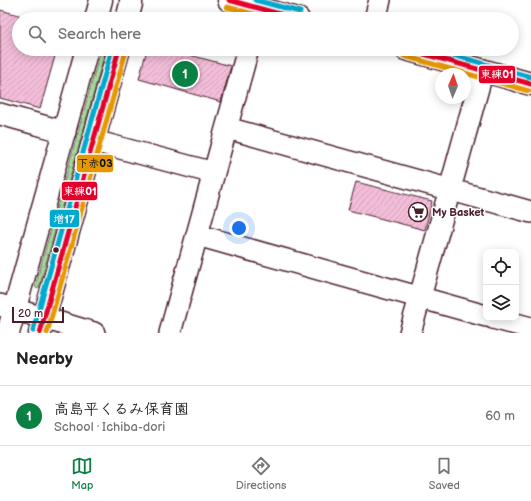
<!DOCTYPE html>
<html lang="en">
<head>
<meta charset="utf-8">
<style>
	:root { --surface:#fff; --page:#f6f6f6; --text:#222; --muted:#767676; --line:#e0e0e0; --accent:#0b8043 }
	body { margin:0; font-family:"Balsamiq Sans","Klee One",sans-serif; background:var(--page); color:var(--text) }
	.controls { position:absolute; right:12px; bottom:12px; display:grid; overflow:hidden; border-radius:8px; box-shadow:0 2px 10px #0003 }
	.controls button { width:36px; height:36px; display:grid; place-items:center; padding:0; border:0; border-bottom:1px solid var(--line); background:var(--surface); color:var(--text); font:20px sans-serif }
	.compass { position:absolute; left:435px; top:68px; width:36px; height:36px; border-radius:50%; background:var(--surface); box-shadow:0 2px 10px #0003; rotate:2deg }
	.scale { position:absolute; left:12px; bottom:10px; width:52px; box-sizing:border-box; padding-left:4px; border:2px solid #4a1f2b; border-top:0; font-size:11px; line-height:14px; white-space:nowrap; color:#4a1f2b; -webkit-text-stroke:3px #fff; paint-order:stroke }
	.you { position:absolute; left:239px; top:228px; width:14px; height:14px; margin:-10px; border:3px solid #fff; border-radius:50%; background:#1a73e8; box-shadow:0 0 0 6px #1a73e833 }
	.badge { display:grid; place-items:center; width:26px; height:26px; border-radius:50%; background:var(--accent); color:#fff; font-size:13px; font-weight:700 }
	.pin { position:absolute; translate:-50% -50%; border:2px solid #fff; box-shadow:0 1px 4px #0006 }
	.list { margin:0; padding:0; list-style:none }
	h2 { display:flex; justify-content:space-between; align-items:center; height:52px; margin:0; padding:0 16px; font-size:17px }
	h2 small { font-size:13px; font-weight:400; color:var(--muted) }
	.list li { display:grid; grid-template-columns:26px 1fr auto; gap:12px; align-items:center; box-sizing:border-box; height:60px; padding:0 16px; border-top:1px solid var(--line) }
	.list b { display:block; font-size:15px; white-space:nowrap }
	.list p { margin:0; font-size:13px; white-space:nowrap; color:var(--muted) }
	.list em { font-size:13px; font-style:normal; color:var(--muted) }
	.icon { flex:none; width:22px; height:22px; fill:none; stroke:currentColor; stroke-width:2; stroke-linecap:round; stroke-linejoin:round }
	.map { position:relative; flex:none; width:531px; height:333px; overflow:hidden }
	.search { position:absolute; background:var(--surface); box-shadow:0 2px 10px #0003; left:12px; right:12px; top:12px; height:44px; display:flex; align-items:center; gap:10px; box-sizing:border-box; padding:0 14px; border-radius:22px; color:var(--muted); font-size:15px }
	.sheet { height:112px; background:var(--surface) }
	nav { display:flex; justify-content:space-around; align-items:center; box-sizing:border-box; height:56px; border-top:1px solid var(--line); background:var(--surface); font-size:11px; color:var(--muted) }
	nav a { display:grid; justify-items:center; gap:2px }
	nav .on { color:var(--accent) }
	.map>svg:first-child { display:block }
</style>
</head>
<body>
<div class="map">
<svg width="531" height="333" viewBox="0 0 531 333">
	<defs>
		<pattern id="grass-dots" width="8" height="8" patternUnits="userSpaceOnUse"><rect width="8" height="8" fill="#a5da9e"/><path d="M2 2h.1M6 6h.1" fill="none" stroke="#90bb88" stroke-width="1.8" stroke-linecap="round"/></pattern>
		<pattern id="building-hatch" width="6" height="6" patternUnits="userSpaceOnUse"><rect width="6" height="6" fill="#f2bdd8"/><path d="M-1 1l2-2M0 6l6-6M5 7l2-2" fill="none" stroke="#d1a2ba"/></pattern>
	</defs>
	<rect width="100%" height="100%" fill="#fff"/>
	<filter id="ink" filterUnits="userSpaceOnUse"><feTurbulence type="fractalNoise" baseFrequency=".025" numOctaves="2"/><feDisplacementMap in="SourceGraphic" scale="8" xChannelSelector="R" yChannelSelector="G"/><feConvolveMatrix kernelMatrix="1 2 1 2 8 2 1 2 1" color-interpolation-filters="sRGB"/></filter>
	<g filter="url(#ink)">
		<!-- grass -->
		<path fill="url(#grass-dots)" stroke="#787c64" d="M101,49H106L39,288L37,289L35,287Z"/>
		<!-- building -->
		<path fill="url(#building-hatch)" stroke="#4a1f2b" d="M0,10L19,15V49H57L40,109L0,98Z
			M147,49H167L231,66L221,102L139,79Z
			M356,182L432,201L425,230L348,210Z"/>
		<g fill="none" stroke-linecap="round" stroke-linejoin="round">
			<defs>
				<path id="street" d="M375,19L380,0
					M0,114L65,132
					M227,128L531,212
					M94,141L214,173
					M197,235L486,316
					M0,305L94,333
					M493,318L531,328
					M170,333L248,49
					M410,333L483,70"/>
				<path id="secondary" d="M229,0L298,19
					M96,19L101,0
					M127,19L131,4V0
					M406,49L531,84
					M8,333L87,49
					M40,333L119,49"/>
			</defs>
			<!-- street casing -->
			<use href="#street" stroke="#4a1f2b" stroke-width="24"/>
			<!-- secondary casing -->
			<use href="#secondary" stroke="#4a1f2b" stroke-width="25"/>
			<!-- street -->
			<use href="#street" stroke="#fff" stroke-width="21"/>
			<!-- secondary -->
			<use href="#secondary" stroke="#fff" stroke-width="22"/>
			<defs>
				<path id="bus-1" d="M229,0L298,19
					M406,49L531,84
					M40,333L119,49"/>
				<path id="bus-2" d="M227,7L272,19
					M404,56L529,91
					M47,333L126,51"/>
				<path id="bus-3" d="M255,0L300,12
					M432,49L531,77
					M33,331L112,49"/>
			</defs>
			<!-- bus-1 casing -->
			<use href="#bus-1" stroke="#fff" stroke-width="8"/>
			<!-- bus-2 casing -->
			<use href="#bus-2" stroke="#fff" stroke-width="8"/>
			<!-- bus-3 casing -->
			<use href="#bus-3" stroke="#fff" stroke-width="8"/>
			<!-- bus-1 -->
			<use href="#bus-1" stroke="#e4002b" stroke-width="5"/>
			<!-- bus-2 -->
			<use href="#bus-2" stroke="#e69804" stroke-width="5"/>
			<!-- bus-3 -->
			<use href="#bus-3" stroke="#00a9ce" stroke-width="5"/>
		</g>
	</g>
	<!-- icons -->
	<defs>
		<symbol id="supermarket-ring" viewBox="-11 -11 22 22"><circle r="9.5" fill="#fff" stroke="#4a1f2b" stroke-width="1.5"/><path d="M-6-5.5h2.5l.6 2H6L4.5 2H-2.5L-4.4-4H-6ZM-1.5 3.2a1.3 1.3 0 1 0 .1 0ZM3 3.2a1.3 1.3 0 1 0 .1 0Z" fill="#4a1f2b"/></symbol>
	</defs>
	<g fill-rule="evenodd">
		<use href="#supermarket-ring" x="407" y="201" width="22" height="22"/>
	</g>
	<!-- markers -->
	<circle fill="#4a1f2b" stroke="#fff" stroke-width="1.5" cx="56" cy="250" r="3.5"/>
	<g text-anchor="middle" stroke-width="3" stroke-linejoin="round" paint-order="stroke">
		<!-- poi labels -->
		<g font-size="11" font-weight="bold" fill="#4a1f2b" stroke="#fff" text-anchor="start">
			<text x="432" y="216">My Basket</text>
		</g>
	</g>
	<g stroke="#fff" stroke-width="1.5">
		<rect x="478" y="65" width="38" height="19" rx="4" fill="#e4002b"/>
		<rect x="76" y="154" width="38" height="19" rx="4" fill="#e69804"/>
		<rect x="61" y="181" width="37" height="20" rx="4" fill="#e4002b"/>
		<rect x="49" y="209" width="31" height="19" rx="4" fill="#00a9ce"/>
	</g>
	<g font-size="11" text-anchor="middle" font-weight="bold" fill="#fff">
		<text x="497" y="78">東練01</text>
		<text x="80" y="195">東練01</text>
		<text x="64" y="223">増17</text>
	</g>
	<g font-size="11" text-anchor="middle" font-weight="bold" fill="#111">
		<text x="95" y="167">下赤03</text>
	</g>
</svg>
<div class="controls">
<button><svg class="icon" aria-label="locate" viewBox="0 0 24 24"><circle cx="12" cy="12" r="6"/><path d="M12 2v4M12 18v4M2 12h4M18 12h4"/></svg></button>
<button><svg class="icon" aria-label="layers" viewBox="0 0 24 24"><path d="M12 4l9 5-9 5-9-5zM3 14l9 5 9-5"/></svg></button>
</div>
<svg class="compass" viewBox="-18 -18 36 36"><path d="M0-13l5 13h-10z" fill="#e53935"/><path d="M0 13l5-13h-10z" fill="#767676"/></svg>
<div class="scale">20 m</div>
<div class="you"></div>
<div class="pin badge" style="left:185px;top:74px">1</div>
<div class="search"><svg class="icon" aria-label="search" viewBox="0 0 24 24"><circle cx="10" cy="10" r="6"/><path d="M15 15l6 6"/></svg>Search here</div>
</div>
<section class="sheet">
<h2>Nearby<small></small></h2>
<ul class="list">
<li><span class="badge">1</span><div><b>高島平くるみ保育園</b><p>School · Ichiba-dori</p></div><em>60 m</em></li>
</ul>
</section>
<nav>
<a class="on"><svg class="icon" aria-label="map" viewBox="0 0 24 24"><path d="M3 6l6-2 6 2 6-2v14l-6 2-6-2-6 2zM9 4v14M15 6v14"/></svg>Map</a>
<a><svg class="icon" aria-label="directions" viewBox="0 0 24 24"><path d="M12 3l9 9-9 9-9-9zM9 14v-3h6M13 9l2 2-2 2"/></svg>Directions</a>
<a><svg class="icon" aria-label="saved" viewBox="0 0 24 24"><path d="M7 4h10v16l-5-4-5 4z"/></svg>Saved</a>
</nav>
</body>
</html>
